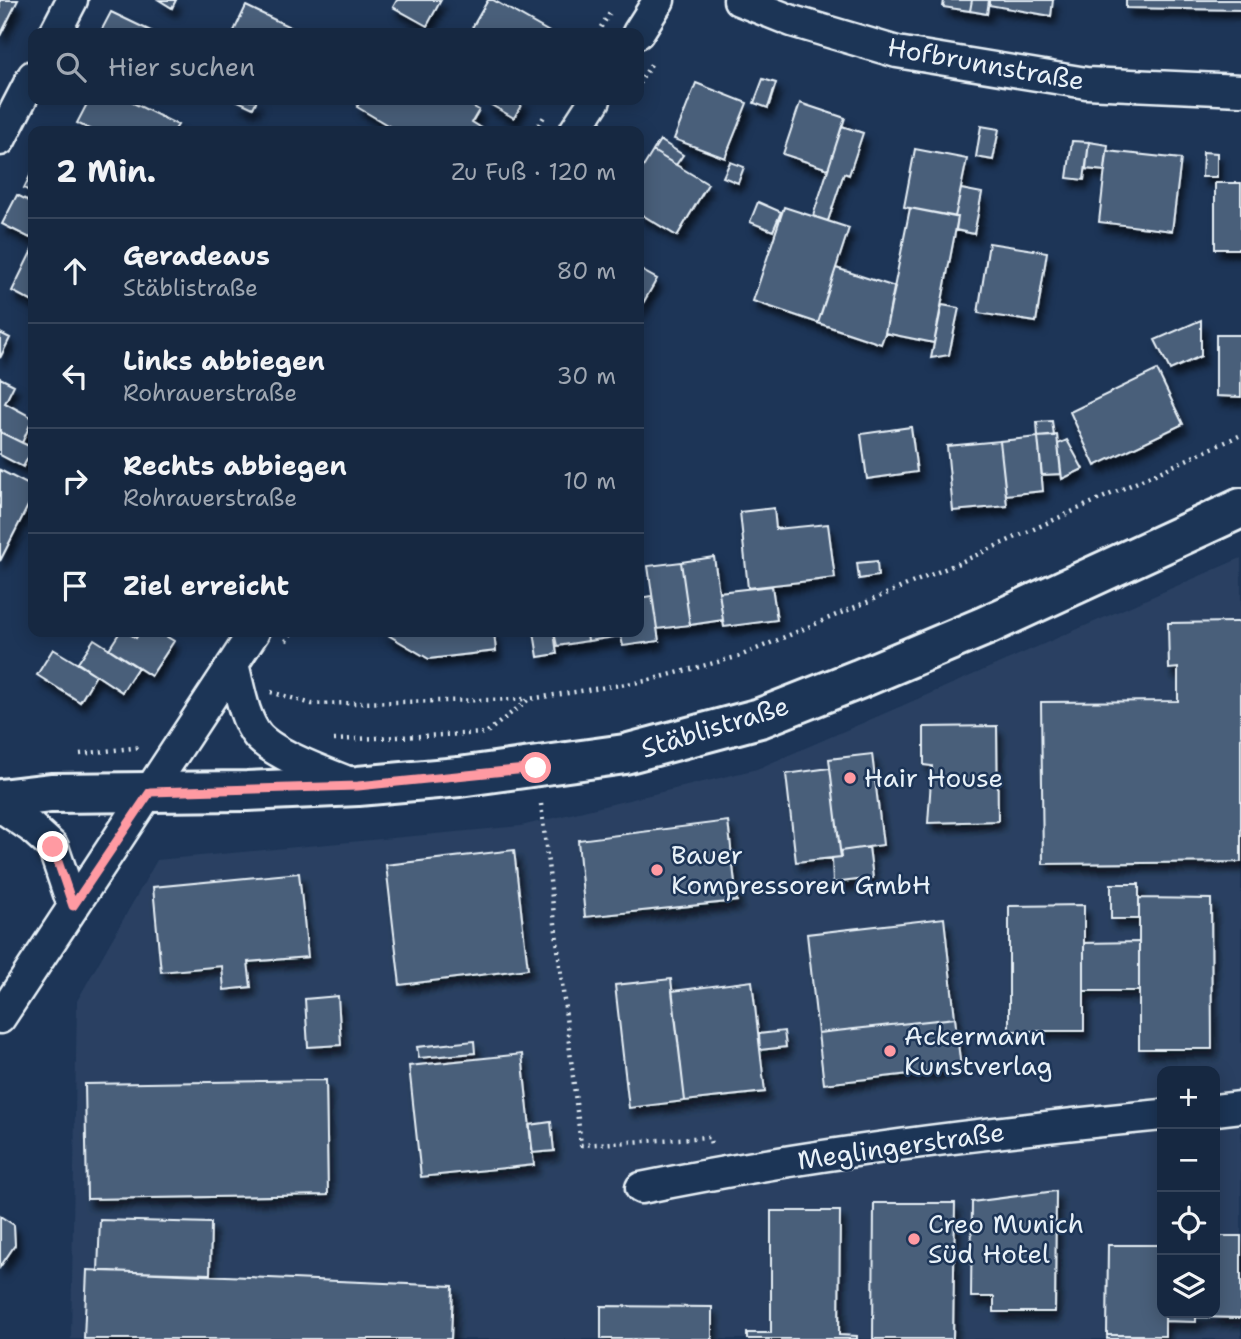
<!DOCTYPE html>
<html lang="de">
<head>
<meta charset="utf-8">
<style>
	:root { --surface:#162841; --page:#23344c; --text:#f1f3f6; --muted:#9ea6b1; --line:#35445a }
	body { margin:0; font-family:"Shantell Sans",sans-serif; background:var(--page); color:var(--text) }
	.controls { position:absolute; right:21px; bottom:21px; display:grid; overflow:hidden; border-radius:14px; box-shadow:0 4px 18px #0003 }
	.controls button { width:63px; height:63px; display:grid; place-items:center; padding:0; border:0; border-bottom:2px solid var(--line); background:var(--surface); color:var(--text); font:35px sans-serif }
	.stop { position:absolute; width:21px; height:21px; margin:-16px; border:5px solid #ff9aa2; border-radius:50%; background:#fff }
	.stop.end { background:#ff9aa2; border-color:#fff; box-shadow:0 2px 7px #0008 }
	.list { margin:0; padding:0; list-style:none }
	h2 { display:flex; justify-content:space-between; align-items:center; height:91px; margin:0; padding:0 28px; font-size:30px }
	h2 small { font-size:23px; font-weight:400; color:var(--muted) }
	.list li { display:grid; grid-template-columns:46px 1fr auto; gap:21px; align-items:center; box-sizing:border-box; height:105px; padding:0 28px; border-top:2px solid var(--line) }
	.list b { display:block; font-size:26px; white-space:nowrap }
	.list p { margin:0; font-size:23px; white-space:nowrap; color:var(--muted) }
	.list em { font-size:23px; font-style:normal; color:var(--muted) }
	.icon { flex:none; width:38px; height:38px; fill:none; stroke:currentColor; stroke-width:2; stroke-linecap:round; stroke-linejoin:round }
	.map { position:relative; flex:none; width:1241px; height:1339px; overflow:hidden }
	.search { position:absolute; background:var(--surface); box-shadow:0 4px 18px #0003; left:28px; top:28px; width:616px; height:77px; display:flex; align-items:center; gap:18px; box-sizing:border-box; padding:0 24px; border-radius:14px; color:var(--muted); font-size:26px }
	.panel { position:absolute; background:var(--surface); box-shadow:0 4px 18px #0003; left:28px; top:126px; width:616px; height:511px; border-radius:14px }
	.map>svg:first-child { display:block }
</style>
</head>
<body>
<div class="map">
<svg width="1241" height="1339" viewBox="0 0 1241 1339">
	<defs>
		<filter id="shadow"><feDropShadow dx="4.5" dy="8" stdDeviation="3.5" flood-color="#0009"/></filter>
	</defs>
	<rect width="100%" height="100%" fill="#1d3557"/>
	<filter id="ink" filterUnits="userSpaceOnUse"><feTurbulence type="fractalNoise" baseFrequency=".0143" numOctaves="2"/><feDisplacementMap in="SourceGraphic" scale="14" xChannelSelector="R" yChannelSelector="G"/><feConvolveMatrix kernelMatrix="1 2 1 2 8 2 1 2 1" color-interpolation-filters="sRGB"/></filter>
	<g filter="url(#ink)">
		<!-- built -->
		<path fill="#2a4162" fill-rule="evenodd" d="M1241,558V1339H71L77,1001L157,860L521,826L757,769ZM1162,1071H1215V1313H1162Z"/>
		<!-- building -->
		<path fill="#495e7a" stroke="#e8f1f8" stroke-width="2" filter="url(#shadow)" d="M0,0H18L0,36Z
			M159,0H176L172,8Z
			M397,0H441L427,26L393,7Z
			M488,0H493L551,33H469Z
			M944,0H972L970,11L943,7Z
			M972,0H989L987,14L970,11Z
			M989,0H1053L1051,16L989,5Z
			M1126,0H1241V10L1126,8Z
			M246,6L294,29L292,33H233Z
			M111,12L155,33H100Z
			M763,79L776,83L768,108L754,103Z
			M696,83L747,103L725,158L674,139Z
			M89,100H134L133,103L178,125L174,131H93L77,123Z
			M236,100H257L253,108Z
			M361,100H462L479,110L472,122L485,130L386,131L389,126L357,107Z
			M489,100H524L514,118L488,103Z
			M800,103L845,118L828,169L783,154Z
			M842,126L863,133L849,175L844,173L828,221L813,216Z
			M981,126L999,129L993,160L976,157Z
			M660,140L683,155L676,165L653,151Z
			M1072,141L1089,142L1084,180L1067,178Z
			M1089,142L1108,145L1105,171L1086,169Z
			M915,149L967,159L955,217L904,207Z
			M653,151L708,184L677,236L639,213V174Z
			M1107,151L1181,159L1172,231L1099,222Z
			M1203,152L1217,153V177H1202Z
			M730,162L744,167L738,183L723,177Z
			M33,170V193L24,188Z
			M1215,183H1241V249H1215Z
			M961,189L982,193L974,234L956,230L958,217H955Z
			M17,195L33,203V234L30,238L2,224Z
			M758,202L781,212L773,231L750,222Z
			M784,207L849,228L818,323L753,301Z
			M910,208L958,217L934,343L885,333Z
			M989,243L1047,252L1036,322L978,313Z
			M33,248V302L12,291Z
			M836,268L895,287L885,333L881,344L818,323Z
			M639,269L657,279L639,310Z
			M942,305L959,308L949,355L931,358Z
			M1201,320V356L1170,370L1155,340Z
			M0,333L10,338L0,358Z
			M1216,335H1241V397L1216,396Z
			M1157,370L1183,424L1095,466L1070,412Z
			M0,378L14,385L5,403L33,418L22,443L0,432Z
			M1052,421L1054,436L1038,437L1037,422Z
			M911,427L917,472L867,479L861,434Z
			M0,432L33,448L23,467L0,455Z
			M1057,435L1061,474L1042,475L1038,437Z
			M1038,437L1043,491L1006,495L1000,441Z
			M1067,440L1083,469L1062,479L1058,444Z
			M1000,441L1007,506L953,511L947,446Z
			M0,470L33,487V496L0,561Z
			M774,508L776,529L828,524L835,578L748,588L740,512Z
			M714,557L723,620L690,625L681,562Z
			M877,561L878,576L859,579L857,563Z
			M681,562L690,625L657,629L648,566Z
			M772,586L777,620L724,627L719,592Z
			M652,596L659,641L623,646L620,632H639V598Z
			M1235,622H1241V862L1043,864L1041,702L1178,701V668L1169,669L1168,623Z
			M120,632H127L136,638L140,632H159L174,641L151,676L109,649Z
			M383,632H494L496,651L429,659Z
			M534,632H554L557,654L538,657Z
			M554,632H587L588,641L557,646Z
			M587,632H620L621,636L588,641Z
			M94,639L138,667L122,692L78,663Z
			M53,649L96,675L80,702L37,675Z
			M997,726L998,821L928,823L932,766L924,765V727Z
			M872,754L883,845L840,851L829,759Z
			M830,768L841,857L796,862L786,774Z
			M728,821L737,901L585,917L578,840Z
			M869,847L873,878L833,883L832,858L841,857L840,851Z
			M514,850L528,969L400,985L386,865Z
			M299,873L308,957L248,962L251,987L224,990L222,966L161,972L153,887Z
			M1111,884H1139V919H1111Z
			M1139,898L1211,899L1212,1049H1139Z
			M1084,905V1031H1009V906Z
			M944,918L955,1018L818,1033L807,934Z
			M1139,942V991H1084V943Z
			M671,979L685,1101L629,1108L615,985Z
			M752,981L765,1092L685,1101L672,991Z
			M338,996L341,1045L308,1047L305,999Z
			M955,1018L961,1068L824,1084L818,1033Z
			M784,1031L786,1047L760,1050L759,1034Z
			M474,1041L475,1053L419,1058L417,1047Z
			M522,1054L534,1165L421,1177L409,1066Z
			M326,1080L328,1195L87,1199L85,1084Z
			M551,1122L554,1151L532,1153L529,1125Z
			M1056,1191L1055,1312H994V1297H971L972,1202Z
			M874,1203H955L953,1339H873Z
			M771,1211H840L839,1335L857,1336V1339H747V1333H771Z
			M0,1216L14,1225L15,1245L0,1267Z
			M100,1220L211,1223L210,1274L98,1271Z
			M1215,1236H1241V1318L1196,1317V1313H1215Z
			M1108,1245H1162V1313H1165V1336L1107,1335Z
			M87,1270L453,1286L451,1339H84Z
			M601,1306L712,1307V1339H601Z
			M1165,1313H1196V1322L1165,1321Z
			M1107,1335H1142V1339H1107Z"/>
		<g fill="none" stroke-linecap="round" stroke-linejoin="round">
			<defs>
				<path id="minor" d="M739,0L792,21L897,52L1086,83L1241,90
					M55,33L72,0
					M638,33L659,0
					M575,131L595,100
					M0,140L33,76
					M233,664C239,686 243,718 258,736C276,756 329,774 355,785
					M0,806L31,827L53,847L73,906
					M0,1018L254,632
					M1215,1110L1241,1107
					M641,1188C813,1153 988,1132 1162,1115"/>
				<path id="secondary" d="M0,799L51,793L247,791L358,786L459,777L625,754L760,718L859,679L985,626L1241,508"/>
			</defs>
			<!-- minor casing -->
			<use href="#minor" stroke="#e8f1f8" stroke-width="35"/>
			<!-- secondary casing -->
			<use href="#secondary" stroke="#e8f1f8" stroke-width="44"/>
			<!-- path -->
			<path stroke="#e8f1f8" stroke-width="4.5" stroke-dasharray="2 5" stroke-linecap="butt" d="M597,33L610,13
				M639,84L653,61
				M535,131L545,115
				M286,641L292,632
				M271,692L312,704L527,699
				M334,740L486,733L529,699L646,681L740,656L961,562L1241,435
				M80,754L141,747
				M541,804L581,1145L709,1137L711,1144"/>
			<!-- minor -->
			<use href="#minor" stroke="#1d3557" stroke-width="30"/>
			<!-- secondary -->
			<use href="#secondary" stroke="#1d3557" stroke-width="38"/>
		</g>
	</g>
	<g fill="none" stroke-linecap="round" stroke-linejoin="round" filter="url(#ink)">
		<!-- route -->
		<path stroke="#ff9aa2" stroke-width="9" d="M53,847L73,906L150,792L358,786L536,768"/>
	</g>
	<!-- markers -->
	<g fill="#ff9aa2" stroke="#1d3557" stroke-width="2.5">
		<circle cx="850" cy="778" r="7"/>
		<circle cx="657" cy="870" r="7"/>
		<circle cx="890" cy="1051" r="7"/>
		<circle cx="914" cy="1239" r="7"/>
	</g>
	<g text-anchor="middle" stroke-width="5" stroke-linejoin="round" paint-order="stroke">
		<!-- street labels -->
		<g font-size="26" fill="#e8f1f8" stroke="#1d3557">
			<text transform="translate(986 64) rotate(10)" y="9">Hofbrunnstraße</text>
			<text transform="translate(715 727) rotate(-17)" y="9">Stäblistraße</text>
			<text transform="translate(901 1146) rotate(-8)" y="9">Meglingerstraße</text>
		</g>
		<!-- poi labels -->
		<g font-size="26" fill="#e8f1f8" stroke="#1d3557" text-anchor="start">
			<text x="864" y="787">Hair House</text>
			<text x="671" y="864">Bauer<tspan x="671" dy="30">Kompressoren GmbH</tspan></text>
			<text x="904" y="1045">Ackermann<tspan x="904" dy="30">Kunstverlag</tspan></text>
			<text x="928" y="1233">Creo Munich<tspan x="928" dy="30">Süd Hotel</tspan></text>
		</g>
	</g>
</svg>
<div class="controls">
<button>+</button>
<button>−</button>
<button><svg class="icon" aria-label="locate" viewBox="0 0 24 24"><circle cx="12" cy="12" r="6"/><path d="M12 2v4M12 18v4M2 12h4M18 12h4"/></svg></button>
<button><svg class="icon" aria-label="layers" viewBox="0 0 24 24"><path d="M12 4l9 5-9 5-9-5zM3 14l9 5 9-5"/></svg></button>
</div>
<div class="stop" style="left:536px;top:768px"></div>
<div class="stop end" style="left:53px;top:847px"></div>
<div class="search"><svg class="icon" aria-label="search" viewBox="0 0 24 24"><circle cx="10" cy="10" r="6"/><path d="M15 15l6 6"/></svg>Hier suchen</div>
<section class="panel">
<h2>2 Min.<small>Zu Fuß · 120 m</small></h2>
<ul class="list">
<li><svg class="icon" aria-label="ahead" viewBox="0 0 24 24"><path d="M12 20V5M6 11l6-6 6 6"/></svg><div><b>Geradeaus</b><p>Stäblistraße</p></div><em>80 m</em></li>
<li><svg class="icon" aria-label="left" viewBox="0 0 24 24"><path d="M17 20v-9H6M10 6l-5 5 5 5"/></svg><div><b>Links abbiegen</b><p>Rohrauerstraße</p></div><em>30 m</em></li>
<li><svg class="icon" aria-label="right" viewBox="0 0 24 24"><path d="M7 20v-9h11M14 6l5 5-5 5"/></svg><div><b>Rechts abbiegen</b><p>Rohrauerstraße</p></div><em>10 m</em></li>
<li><svg class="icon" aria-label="arrive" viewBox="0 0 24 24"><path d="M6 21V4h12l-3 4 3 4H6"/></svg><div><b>Ziel erreicht</b></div></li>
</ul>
</section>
</div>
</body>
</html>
